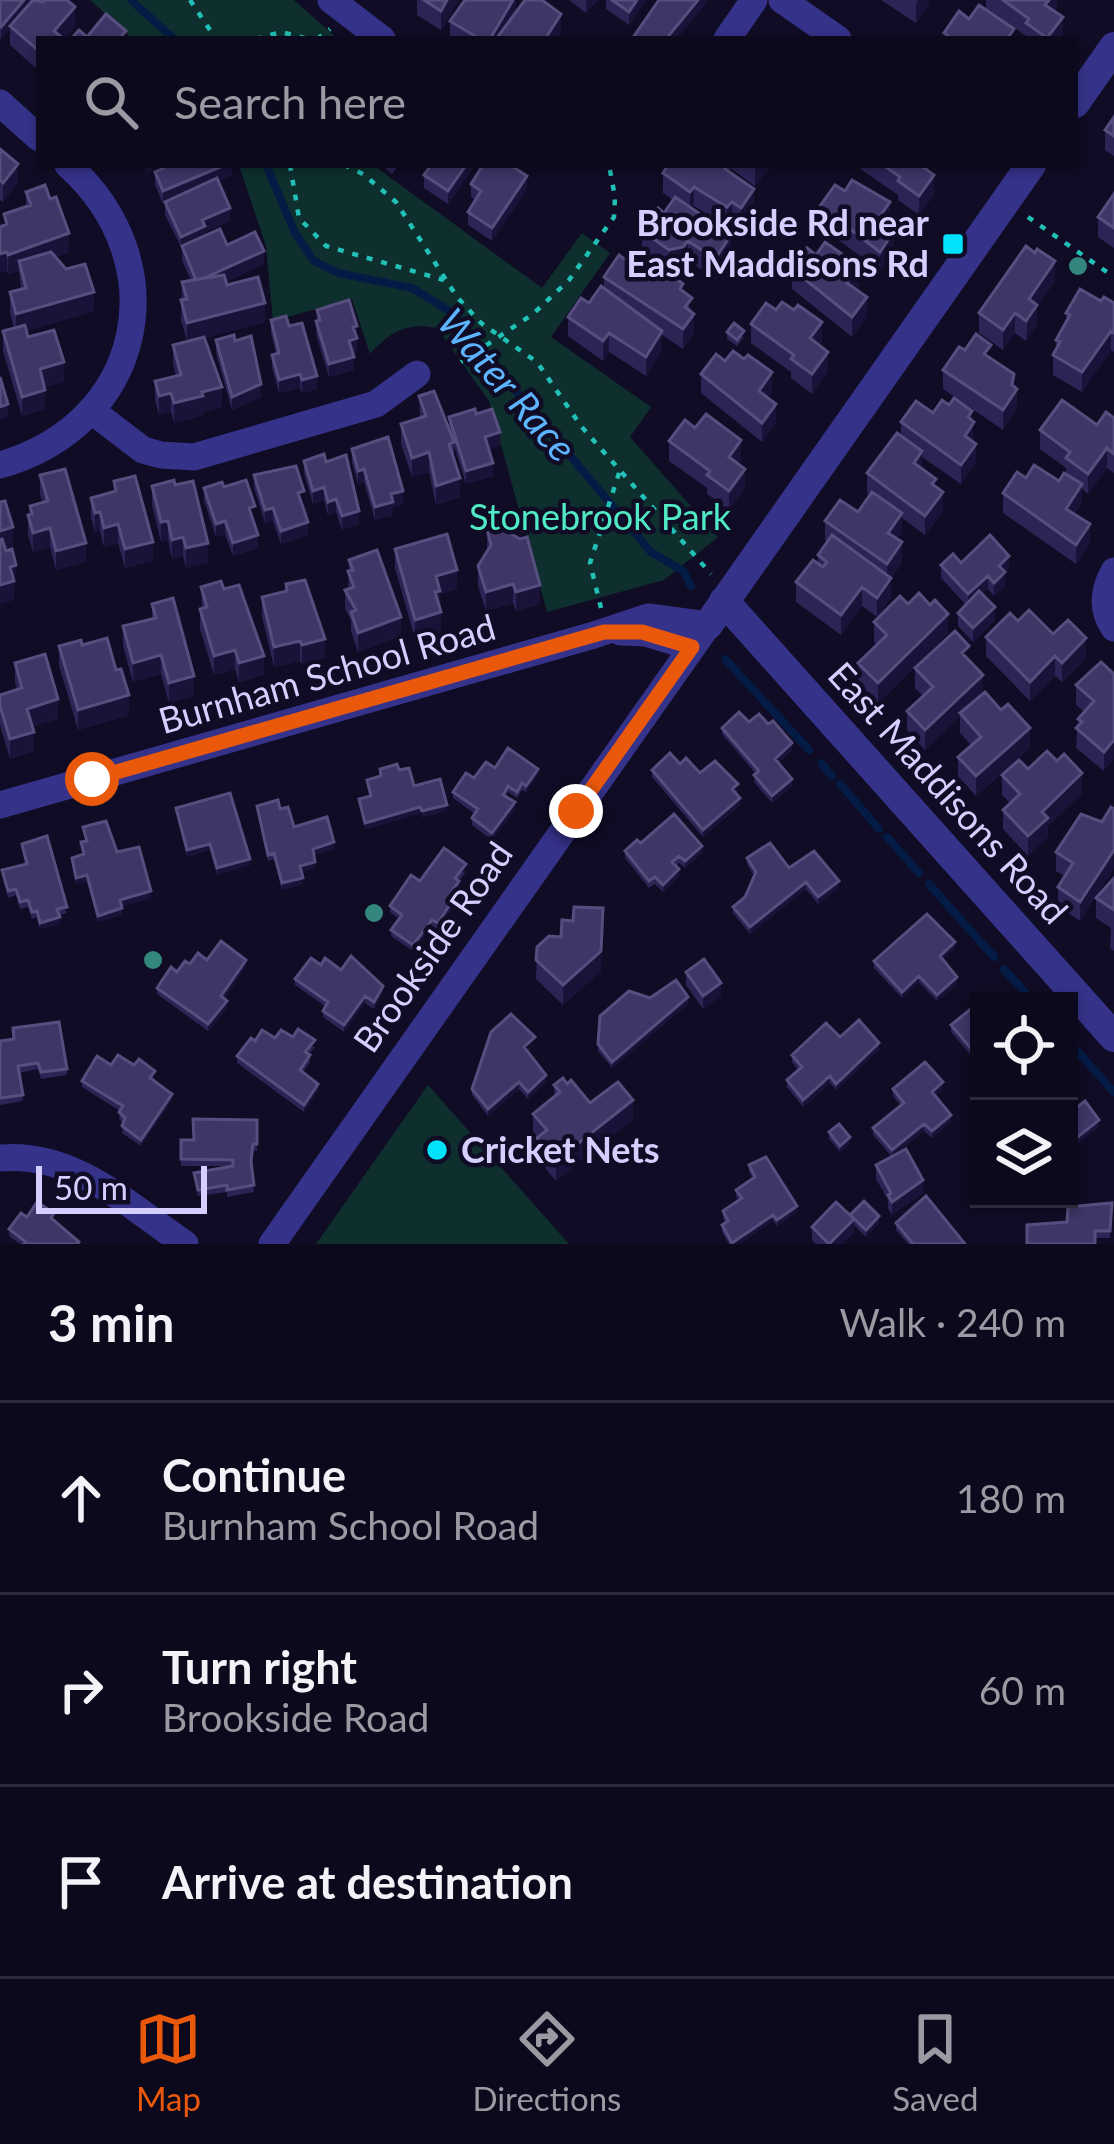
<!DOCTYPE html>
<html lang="en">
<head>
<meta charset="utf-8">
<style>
	:root { --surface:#0c091c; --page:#1a1729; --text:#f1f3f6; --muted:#9a9aa3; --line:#2c2a3b; --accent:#ea580c }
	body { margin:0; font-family:Lato,sans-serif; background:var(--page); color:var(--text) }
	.controls { position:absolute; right:36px; bottom:36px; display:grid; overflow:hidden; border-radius:0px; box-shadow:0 3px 9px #0004 }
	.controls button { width:108px; height:108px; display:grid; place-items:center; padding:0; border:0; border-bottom:3px solid var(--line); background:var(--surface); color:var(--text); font:60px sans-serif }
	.scale { position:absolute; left:36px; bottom:30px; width:171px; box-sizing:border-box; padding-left:12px; border:6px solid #d5cfff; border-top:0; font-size:33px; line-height:42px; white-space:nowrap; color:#d5cfff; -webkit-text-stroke:9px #100c25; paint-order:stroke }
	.stop { position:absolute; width:36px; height:36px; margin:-27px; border:9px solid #ea580c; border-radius:50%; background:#fff }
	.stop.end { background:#ea580c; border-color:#fff; box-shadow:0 3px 12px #0008 }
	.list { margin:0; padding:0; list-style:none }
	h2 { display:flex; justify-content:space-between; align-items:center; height:156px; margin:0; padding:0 48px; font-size:51px }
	h2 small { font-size:39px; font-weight:400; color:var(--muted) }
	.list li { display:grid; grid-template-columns:78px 1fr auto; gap:36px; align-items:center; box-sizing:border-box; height:192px; padding:0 48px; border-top:3px solid var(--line) }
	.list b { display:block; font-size:45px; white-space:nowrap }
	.list p { margin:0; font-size:39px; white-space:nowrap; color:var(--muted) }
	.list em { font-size:39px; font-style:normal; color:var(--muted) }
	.icon { flex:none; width:66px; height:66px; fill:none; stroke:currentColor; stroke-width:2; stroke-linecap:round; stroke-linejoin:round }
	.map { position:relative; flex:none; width:1114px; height:1244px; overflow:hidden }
	.search { position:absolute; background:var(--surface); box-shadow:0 3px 9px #0004; left:36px; right:36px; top:36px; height:132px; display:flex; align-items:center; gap:30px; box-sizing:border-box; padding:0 42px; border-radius:0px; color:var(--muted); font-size:45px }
	.sheet { height:732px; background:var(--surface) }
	nav { display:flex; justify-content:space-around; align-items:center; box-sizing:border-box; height:168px; border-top:3px solid var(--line); background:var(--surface); font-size:33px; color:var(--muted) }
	nav a { display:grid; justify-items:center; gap:6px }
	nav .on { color:var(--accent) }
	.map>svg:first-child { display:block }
</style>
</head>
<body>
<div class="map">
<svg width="1114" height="1244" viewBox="0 0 1114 1244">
	<rect width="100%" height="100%" fill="#100c25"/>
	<!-- green -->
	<path fill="#0e2f2e" d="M90,0H294L338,39H133Z
		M239,165H373L542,288L582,233L610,253L551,337L651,407L630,437L718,537L664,580L547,612L489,401L437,328C408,322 389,332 370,354L352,299L273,321L266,246Z
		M428,1085L569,1244H316Z"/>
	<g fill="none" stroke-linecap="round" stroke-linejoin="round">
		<!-- stream -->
		<path stroke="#041c45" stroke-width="8" d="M131,0L174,39
			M266,165L295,233L314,261L338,273L412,288L448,310L651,552L683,571L691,586
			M725,659L809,750
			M821,763L832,776
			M840,784L879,829
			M887,837L919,873
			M929,884L994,957
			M1004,969L1033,1001
			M1069,1042L1114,1092"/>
		<!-- path -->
		<path stroke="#22c1b7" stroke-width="4.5" stroke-dasharray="6 9" stroke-linecap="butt" d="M190,0L216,39
			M256,39L281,32L308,39
			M317,39L330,29
			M290,165L299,218L326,246L444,280
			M344,165L363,174L396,202L457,297L481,323L537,362L581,426L711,574
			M1028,217L1114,277
			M461,362L533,314L569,280L614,217L615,197L609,165
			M601,608L590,563L620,470"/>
		<!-- minor -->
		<path stroke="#353289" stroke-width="27" d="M331,0L382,39
			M782,0L838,39
			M727,39L754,0
			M0,103L39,138
			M92,411L143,450L161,455L194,457L376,404L417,374
			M0,465C144,424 178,264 68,165
			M1114,571C1103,591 1101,609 1114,628
			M621,632L646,633L692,647
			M0,805L594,635L648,617L708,625L272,1244
			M0,1158C73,1151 128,1205 185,1244"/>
		<!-- tertiary -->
		<path stroke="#353289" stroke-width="30" d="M1075,103L1114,47
			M724,601L1114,1037
			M708,625L1031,165"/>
	</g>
	<!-- trees -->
	<g fill="#33877c">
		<circle cx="1078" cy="266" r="9"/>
		<circle cx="374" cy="913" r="9"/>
		<circle cx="153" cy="960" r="9"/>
	</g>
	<!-- wall -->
	<path fill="#2d2354" d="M0,0L75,27L39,39V71L10,45V29L0,39Z
		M417,0H459L441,30L417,15Z
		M516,0V11L561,33L557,39H450V21Z
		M569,0H598L586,13Z
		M606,0H646L629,25L606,9Z
		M881,0H929V4L916,23Z
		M986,0H1057V7L1055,11L1063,36L1061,39H1026V36L986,8Z
		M1114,117V156L1105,150V130Z
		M0,149L18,183L3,202L0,200Z
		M232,165V175L218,181L230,221L205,232V236L227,245L264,264L226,282L227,285L265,322L204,338L222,407L203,412V415L174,423L171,412L159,415L155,400V381L176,376L173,364V345L187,341L181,320L182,282L191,281L182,260V249L165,215V203L163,204L155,185V172L164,168Z
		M381,165H399L392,174Z
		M425,165H475L448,204L424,188V175L429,168Z
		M668,165H771L755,186L730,168V173L754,208L741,228L732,221L727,227L694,206L692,209L731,255L715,279L688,260L683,266L669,269L642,251V231L664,213L673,200L663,193V173Z
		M859,165H929L926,169L934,194L919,215L898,200V195L859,168Z
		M471,184L527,189L492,241L468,225V212L475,200L471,197Z
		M26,192L69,252L56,257L94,311L26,331L28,337L64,382L45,387V409L22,416L3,351V331L14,328L10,312V292L21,289L19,271L8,274L7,271L4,214L26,206Z
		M1114,194V248L1098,237V217Z
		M820,206L890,221L886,226L894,250L880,271L820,226Z
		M792,269L859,285L856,289L867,316L852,337L792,289Z
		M641,271L683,292L692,312L694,333L683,349L662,335V350L646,376L609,352L603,361L568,336V317L589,303L604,288V277Z
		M1055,281L1037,306V324L1026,341L1015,333L1003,350L979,333V313Z
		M1101,301L1114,303V352L1111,350L1082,392L1053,375V355L1056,351V340L1066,322V313Z
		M317,310L357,326V352L353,353L354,370L329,377L316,334Z
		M271,320L289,326L317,389L302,393L300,388L279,393L272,368V355L276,354L271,333Z
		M751,324L822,341L819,345L828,371L812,394L791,378V372L751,343Z
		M727,332L744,337L737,346L727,339Z
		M216,340L261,397L232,410L216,353Z
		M965,350L991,358L1014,386L1017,408L1003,430L943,389V370Z
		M701,374L772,392L768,397L776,423L762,442L701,393Z
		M419,396L449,430V417L476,414L500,445L489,449L493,476L466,484L454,446V459L460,497L436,505L429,472L412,477L401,444V424L420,418Z
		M933,413L972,421L976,463L961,484L922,457V469L936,486L943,511L925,535L902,518V532L897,539L902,562L891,578V598L877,617L862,606L841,635L796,602V582L818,563V555L827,542L825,540V521L858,512L870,495L867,493V473L901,436V422Z
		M1114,418V473L1107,468L1088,494L1082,489V503L1074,514L1090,543L1076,564L1003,513V493L1059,481L1066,473V468L1040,449V430L1097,425Z
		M669,441L741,459L738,464L745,488L729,510L707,494V488L669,461Z
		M352,449L403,504L393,507V515L375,520L364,482L358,484L352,463Z
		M304,461L326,462L359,524L342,530L336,512L328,515L324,500L313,504L304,474Z
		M40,475L86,562L56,570L50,547L33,552L28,535V515H30V506L43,502L40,495Z
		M254,475L304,504L302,505L308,535L281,544L273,521L265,523L254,488Z
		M114,481L153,561L125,568L118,543L104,547L100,531L95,533L91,517V498L114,492Z
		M152,486L208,562L186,568L183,556L172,559L168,540L161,542L152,505Z
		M224,487L255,519L253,520L258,548L233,556L225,534L216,537L204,501V488Z
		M487,529L520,539L540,604L516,611L513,603L486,611L478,586V566L487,551Z
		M395,549L457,589L440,594L441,632L415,639L395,568Z
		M349,560L401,636L358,652L351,631V620L345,609V590L348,589Z
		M961,563L1009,569L1005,573V586L994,596L988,589L982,594L995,620L973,642L958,626V613L966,605L941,578V565Z
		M286,584L325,658L302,664L300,661L274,667L262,617V597L286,591Z
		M201,587L264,675L239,682L235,669L214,675L200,629V609H202Z
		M152,604L194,696L169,703L161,674L133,682L123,646V626L152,619Z
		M908,604L948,633L878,703L858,682V663L877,645L874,642V622Z
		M1018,621L1053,634L1086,658L1062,682L1055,676L1030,701L986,656V637Z
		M82,645L116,670L129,715L78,730L59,665V646Z
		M969,661L983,694L1030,748L976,796L958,776V757L971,745L960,733V716L925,750L907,730V711L923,696L915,688V668Z
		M15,663L58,719L32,726L34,751L10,759L0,725V695L17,690L15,682Z
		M1114,674L1104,771L1076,748L1078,719L1084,712L1076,705V685Z
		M749,722L792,750L778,763L792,786L772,803L754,782L756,774L722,734V728Z
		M680,764L738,791L735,793L740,805L703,837L652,777V770Z
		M495,768L538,775L526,792L522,790L517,798L508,792L506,796L515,809L492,840L472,825V818L475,814L453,798V792L474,778Z
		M1028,769L1082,793L1048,826V837L1028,856L1003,829V810L1010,803L1002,795V775Z
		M257,806L280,809L294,827L334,849L314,855L315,868L301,872L303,884L282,890L274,859L268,861Z
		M176,808L250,865L217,875L210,850L187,857Z
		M1081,814L1080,921L1058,906V887L1064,876L1056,871V852Z
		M83,827L117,852L151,898L122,906V915L98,922L87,882L76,884L72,864V858L83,854L81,842L85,841Z
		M641,843L702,853L685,868L679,863L675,866L679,876L663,892L655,884L649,888L625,858V851Z
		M22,844L67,913L60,915V924L40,929L37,917L32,919L28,907L20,909L16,895L8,898L2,870L25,864Z
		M747,858L789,868L839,888L818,904L806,889L750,934L733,913V907L745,897L754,876L747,864Z
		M466,871L459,881V887L453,896L454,904L438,930L432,926L413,951L391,936V930L399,919L390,912V906L420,881Z
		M1114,878V951L1110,948L1111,928L1096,918V898Z
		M537,947L601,971L563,1005L536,979Z
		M955,948L943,959L957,984L937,1001L919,982L902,998L874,968V961Z
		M207,960L246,966L224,999L227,1008L208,1031L157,994V988L177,972L190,964Z
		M321,965L341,970L383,992L374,1009L365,1003L344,1032L323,1017V1011L326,1007L295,985V979Z
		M686,972L721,996L703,1009L686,985Z
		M650,998L688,1004L612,1068L598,1051L600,1016Z
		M979,1009V1065L951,1032V1025Z
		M840,1037L879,1050L836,1090L830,1083L803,1107L787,1087V1080L798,1070L792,1062V1055Z
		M275,1038L315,1047L309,1054L310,1062L303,1072L318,1090L304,1112L237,1063V1056L255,1041Z
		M14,1039L67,1069V1075L41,1079L38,1069L19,1073L23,1101L0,1105V1041Z
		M535,1044L527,1051L546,1081L528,1099L519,1089L488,1116L472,1095V1089Z
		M111,1065L155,1078L153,1080L172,1100L141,1146L122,1133L123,1123L119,1119L120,1111L82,1087V1081Z
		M567,1084L590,1103L633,1119L556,1181L537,1158V1138L533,1133V1114L554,1097V1085Z
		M893,1089H943L935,1096L951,1121L932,1138L924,1131L892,1157L873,1135V1128L900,1105L893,1096Z
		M257,1120V1151L253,1150L251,1164L254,1192L227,1197V1192L198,1196L194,1173L232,1166H181V1140H194Z
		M829,1132L850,1144L840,1152L829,1139Z
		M749,1165L797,1212L777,1226L773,1221L739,1244H729L722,1232V1225L726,1223L723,1218V1211L739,1200L736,1197V1190L753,1179L749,1172Z
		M876,1165L923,1193L892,1215L888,1208V1200L876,1179Z
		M1112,1203L1110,1238H1095L1067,1222Z
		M850,1216L879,1223L866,1237L854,1225V1232L842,1244H816L812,1240V1227Z
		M27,1217L53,1220L79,1244H20L9,1236V1229Z
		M896,1223L965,1244H908L896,1230Z"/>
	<!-- shaded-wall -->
	<path fill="#1a1239" d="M24,0H35L10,26V29L1,40V27Z
		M447,0H459L441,30V11Z
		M512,0H516V14L502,39H490Z
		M586,0H598L586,13Z
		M637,0H646L629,25V12Z
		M698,0H706V4L677,39H666Z
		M918,0H929V4L916,23V4Z
		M1049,0H1057V7L1045,24V5Z
		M75,7V27L64,39L54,31Z
		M561,14V33L557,39H545Z
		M1063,17V36L1061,39H1047Z
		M18,164V183L3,202V183Z
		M146,165H159L146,175Z
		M225,165H232V175L163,204V191Z
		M466,165H475L448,204V191Z
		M757,165H771L755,186V167Z
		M934,175V194L919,215V196Z
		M527,176V189L492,241V228Z
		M694,187V206L690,211V192Z
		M754,189V208L741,228V208Z
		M732,202V221L727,227V207Z
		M890,202V221L877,239V220Z
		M230,208V221L205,232V239L181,250V237L202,220Z
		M894,231V250L880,271V252Z
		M69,233V252L21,270L19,261V271L8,274V255Z
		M731,235V255L715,279V259Z
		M688,241V260L683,266L669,269V250Z
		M264,251V264L197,295V282Z
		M7,252V271L0,273V254Z
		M1055,261V281L1037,306V324L1026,341L1029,299Z
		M859,266V285L847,302V283Z
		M94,292V311L16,334V314Z
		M867,297V316L852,337V317Z
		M265,303V322L187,343V323Z
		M1015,313V333L1003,350V330Z
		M694,314V333L683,349V329Z
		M822,322V341L810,358V338Z
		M357,326V352L349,354V341L353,327Z
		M662,331V350L646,376V357Z
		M1111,331V350L1082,392V372Z
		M609,333V352L603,361V341Z
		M828,352V371L812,394V374Z
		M354,357V370L329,377V364Z
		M64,362V382L40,389V369Z
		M772,372V392L759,410V391Z
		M300,374V388L279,393V380Z
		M1014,374V394L1017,389V408L1003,430V410Z
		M317,376V389L302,393V380Z
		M261,384V397L232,410V397Z
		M222,387V407L203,412V415L174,423V403L202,392Z
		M45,390V409L22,416V397Z
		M171,393V412L159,415V396Z
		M8,404V417L0,420V407Z
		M776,404V423L762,442V423Z
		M972,411L974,442L965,455V436L968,417Z
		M500,432V445L485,450V437Z
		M741,440V459L729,476V457Z
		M976,444V463L961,484V465Z
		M1107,448V468L1088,494V474Z
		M922,451V470L914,463Z
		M429,452V472L412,477V458Z
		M493,463V476L466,484V471Z
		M364,469V482L358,484V471Z
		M745,469V488L729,510V491Z
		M460,478V497L436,505V486Z
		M1082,484V503L1066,528V509Z
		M324,487V500L313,504V491Z
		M403,491V504L393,507V515L375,520V507L391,494Z
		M943,492V511L925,535V516Z
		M336,499V512L328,515V502Z
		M273,508V521L265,523V510Z
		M359,511V524L342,530V516Z
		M100,512V531L95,533V513Z
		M902,513V532L888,552V533Z
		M168,521V540L161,542V522Z
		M225,521V534L216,537V524Z
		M308,522V535L281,544V531Z
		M118,524V543L104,547V528Z
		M1090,524V543L1076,564V545Z
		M13,527V547L0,550V531Z
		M50,528V547L33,552V533Z
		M258,535V548L233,556V543Z
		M183,537V556L172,559V540Z
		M153,542V561L125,568V549Z
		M902,542V562L887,583V564Z
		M86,543V562L56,570V551Z
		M208,543V562L186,568V548Z
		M1009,556V569L1005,573V586L994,596V583L999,566Z
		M16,565L14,600L0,604V585L10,567Z
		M457,570V589L440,594V610L435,611L436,576Z
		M988,576V589L968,608V594Z
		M891,578V598L877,617V598Z
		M513,584V603L486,611V592Z
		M540,585V604L516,611V592Z
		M862,587V606L841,635V615Z
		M995,607V620L973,642V628Z
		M441,612V632L415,639V620Z
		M948,614V633L878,703V683Z
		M401,617V636L358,652V633Z
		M1086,638V658L1062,682V663Z
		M325,639V658L302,664V645Z
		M300,641V661L274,667V647Z
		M235,650V669L214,675V656Z
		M161,655V674L133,682V663Z
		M264,656V675L239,682V663Z
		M1055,656V676L1030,701V682Z
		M983,675V695L925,750V730Z
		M194,676V696L169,703V683Z
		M129,695V715L78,730V710Z
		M58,699V719L27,728V709Z
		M1030,728V748L976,796V776Z
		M34,732V751L10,759V739Z
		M1114,740V759L1104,771V752Z
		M792,743V750L775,765V759Z
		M538,769V775L526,792V786Z
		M1082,773V793L1048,826V837L1028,856V836L1042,812Z
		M792,779V786L772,803V796Z
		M740,798V805L703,837V830Z
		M515,802V809L492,840V833Z
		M447,805V811L422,818V811Z
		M420,807V814L365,830V823Z
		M334,842V849L313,855V849Z
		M210,844V850L187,857V850Z
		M702,846V853L685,868V861Z
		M1114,850V869L1080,921V902Z
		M250,859V865L217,875V868Z
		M315,862V868L300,873V866Z
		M679,869V876L663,892V885Z
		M87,875V882L76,884V878Z
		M303,878V884L282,890V883Z
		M839,881V888L818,904V897Z
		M806,882V889L750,934V927Z
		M151,891V898L120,907V900Z
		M454,898V904L438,930V923Z
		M122,908V915L98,922V916Z
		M603,908L601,971L563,1005V985Z
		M60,917V924L40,929V923Z
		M432,920V926L413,951V945Z
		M955,942V948L940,962V956Z
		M246,960V966L221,1003V996Z
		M919,976V982L902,998V992Z
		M957,977V984L937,1001V995Z
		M721,983V996L703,1009V996Z
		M383,986V992L374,1009V1002Z
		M365,996V1003L344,1032V1025Z
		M688,997V1004L612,1068V1062Z
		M227,1001V1008L208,1031V1024Z
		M879,1043V1050L836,1090V1084Z
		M546,1075V1081L528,1099V1092Z
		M830,1076V1083L803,1107V1100Z
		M519,1082V1089L488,1116V1109Z
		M943,1082V1089L932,1098V1092Z
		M318,1084V1090L304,1112V1105Z
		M172,1094V1100L141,1146V1140Z
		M633,1100V1119L556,1181V1161Z
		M951,1115V1121L932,1138V1131Z
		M1099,1120V1127L1069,1151V1144Z
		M924,1124V1131L892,1157V1150Z
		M850,1137V1144L840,1152V1146Z
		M923,1180V1193L892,1215V1202Z
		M797,1206V1212L777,1226V1220Z
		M773,1215V1221L739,1244H732Z
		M879,1216V1223L866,1237V1230Z
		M854,1219V1232L842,1244H829Z"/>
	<!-- building -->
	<path fill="#3f3566" stroke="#564e7e" stroke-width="3" d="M0,0H24L1,27L0,26Z
		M33,0L43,2L45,0H67L75,7L54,31L64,39H39V51L10,26Z
		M424,0H447L441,11Z
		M465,0H513L490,39H480L450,21Z
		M525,0H542L561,14L545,39H496Z
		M612,0H637L629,12Z
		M659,0H698L666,39H632Z
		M1003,0H1049L1045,5L1063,17L1047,38L1026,23L1029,19Z
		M979,5L1014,29L1007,39H952L944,33L959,11L969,19Z
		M106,14L126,31L119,39H71L79,30L87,37Z
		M1114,117V136L1105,130Z
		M0,149L18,164L3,183L0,180Z
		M165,165H225L163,191L155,172L164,168Z
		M431,165H466L448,191L424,175Z
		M483,165H510L527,176L492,228L468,212L481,191L471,184Z
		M668,165H728L725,169L754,189L741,208L732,202L727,207L694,187L690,192L663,173Z
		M883,165H920L934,175L919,196L898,181L900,177Z
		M217,178L230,208L202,220L205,226L181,237L165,202Z
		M852,180L890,202L877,220L894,231L880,252L820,206L835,185L845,191Z
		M45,185L50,199L56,197L69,233L8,255L7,252L0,254V227L7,224L4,214L31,205L26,192Z
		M1114,194V228L1098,217Z
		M675,197L731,235L715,259L688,241L683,247L669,250L642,231L658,208L664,213Z
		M220,229L227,245L255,232L264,251L204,278L196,280L182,246Z
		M825,242L859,266L847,283L867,297L852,317L792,269L807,248L816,255Z
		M1026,246L1035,253L1037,249L1055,261L1029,299L1037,305L1026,321L1015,313L1003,330L979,313Z
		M51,252L66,269L85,264L94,292L16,314L10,292L26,288L19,261Z
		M619,255L641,271L646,264L664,277L667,272L683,284L680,289L692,298L685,307L694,314L683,329L604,277Z
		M224,275L227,285L258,277L265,303L187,323L181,300L187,299L182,282Z
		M601,286L662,331L646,357L609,333L603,341L568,317L581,298L589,303Z
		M1080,289L1101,301L1104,297L1114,303V333L1111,331L1082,372L1053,355L1060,342L1056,340L1070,315L1066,313Z
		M349,300L357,326L353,327L357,338L349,341L354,357L329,364L316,321L320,320L317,310Z
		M782,302L794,310L798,305L822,322L810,338L828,352L812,374L791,359L794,355L751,324L766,303L776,310Z
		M286,316L289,326L302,323L317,376L302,380L300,374L279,380L272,355L279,353L271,320Z
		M734,323L744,331L737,340L727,332Z
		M25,325L28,337L54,330L64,362L40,369L45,390L22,397L3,331Z
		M976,334L991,345L984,354L1014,374L1012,385L1017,389L1003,410L943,370L959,347L965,350Z
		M234,335L235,341L251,336L261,384L232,397L216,340Z
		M204,337L222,387L202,392L203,396L174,403L171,393L159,396L155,381L181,375L173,345Z
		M733,351L744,359L748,355L772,372L759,391L776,404L762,423L701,374L716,354L725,361Z
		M0,377L8,404L0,407Z
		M434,391L454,442L449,444L460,478L436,486L429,452L412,458L401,424L426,416L419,396Z
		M954,398L972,411L968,417L974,422L965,436L976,444L961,465L901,422L916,401L933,413L942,400L949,405Z
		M1062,400L1097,425L1106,412L1114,418V454L1107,448L1088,474L1066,458L1070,452L1040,430Z
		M475,409L476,414L492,409L500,432L485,437L493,463L466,471L449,417Z
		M706,414L741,440L729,457L745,469L729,491L707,475L710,471L669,441L685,420L695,428Z
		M897,433L922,451L914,463L936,479L932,484L943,492L925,516L867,473Z
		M388,437L403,491L391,494L393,502L375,507L364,469L358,471L352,449Z
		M324,454L326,462L346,455L359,511L342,516L336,499L328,502L324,487L313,491L304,461Z
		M1034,465L1059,481L1064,473L1082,484L1066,509L1090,524L1076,545L1003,493L1017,472L1026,478Z
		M296,466L304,491L298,493L308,522L281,531L273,508L265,510L254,475Z
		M65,469L86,543L56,551L50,528L33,533L28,515L32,514L30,506L48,501L40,475Z
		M135,476L153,542L125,549L118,524L104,528L100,512L95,513L91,498L116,491L114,481Z
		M174,480L175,485L193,481L208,543L186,548L183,537L172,540L168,521L161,522L152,486Z
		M246,480L255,506L249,508L258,535L233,543L225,521L216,524L204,488L222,482L224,487Z
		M872,492L902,513L888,533L902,542L887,564L825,521L840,500L858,512Z
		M5,501L13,527L0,531V502Z
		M498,526L520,539L527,537L540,585L516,592L513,584L486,592L478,566L491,545L487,529Z
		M447,534L457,570L436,576L440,591L435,592L441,612L415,620L395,549Z
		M832,535L891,578L877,598L862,587L841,615L796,582L813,560L823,567L827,562L818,555Z
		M990,535L1009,556L999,566L1005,572L994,583L988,576L968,594L941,565L953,554L961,563Z
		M2,539L6,551L12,549L16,565L10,567L14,581L0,585V540Z
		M377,550L401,617L358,633L351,612L356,610L345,590L354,587L348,571L353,570L349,560Z
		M305,580L325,639L302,645L300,641L274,647L262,597L287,591L286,584Z
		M221,581L224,589L239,585L264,656L239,663L235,650L214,656L200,609L207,607L201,587Z
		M979,591L995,607L973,628L958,613Z
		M919,593L930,605L935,600L948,614L878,683L858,663L887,635L874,622L900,596L908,604Z
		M173,598L194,676L169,683L161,655L133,663L123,626L156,618L152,604Z
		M1029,610L1053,634L1068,620L1086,638L1062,663L1055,656L1030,682L986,637L1010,613L1018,621Z
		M955,631L969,646L962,653L983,675L925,730L907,711L933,687L915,668Z
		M107,638L116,670L121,669L129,695L78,710L59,646L81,640L82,645Z
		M45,654L58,699L27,709L34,732L10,739L0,706V695L22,688L15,663Z
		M1101,662L1114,674V740L1104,752L1076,728L1082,722L1078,719L1094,701L1076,685Z
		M985,692L1001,710L1008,704L1030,728L976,776L958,757L981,737L960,713Z
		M739,712L749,722L759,714L768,724L773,721L792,743L775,759L792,779L772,796L754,775L759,771L722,728Z
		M508,748L538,769L526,786L522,783L517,792L508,786L503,795L515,802L492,833L472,818L478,809L453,792L466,773L474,778L486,762L495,768Z
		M1047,751L1057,761L1064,754L1082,773L1042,812L1048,818L1028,836L1003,810L1020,794L1002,775L1019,760L1028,769Z
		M670,753L680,764L686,758L700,773L715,761L738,784L732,789L740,798L703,830L652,770Z
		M397,764L399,770L409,768L414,786L440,779L447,805L422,811L420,807L365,823L359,799L371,796L367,780L381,776L380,769Z
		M230,793L250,859L217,868L210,844L187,850L176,808Z
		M278,800L280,809L288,807L294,827L327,817L334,842L313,849L315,862L300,866L303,878L282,883L274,853L268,855L257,806Z
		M1111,807L1114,809V850L1080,902L1058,887L1073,863L1056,852L1081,814L1102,822Z
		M674,814L702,846L685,861L679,856L672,862L679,869L663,885L655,877L649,881L625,851L637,840L641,843Z
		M106,821L117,852L139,847L151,891L120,900L122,908L98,916L87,875L76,878L72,858L84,854L81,842L87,841L83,827Z
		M47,836L67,907L57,909L60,917L40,923L37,911L32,912L28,900L20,902L16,889L8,891L2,870L27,864L22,844Z
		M770,843L789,868L814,851L839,881L818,897L806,882L750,927L733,907L745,897L756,872L747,858Z
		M444,848L466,864L455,878L459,881L450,894L454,898L438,923L432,920L413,945L391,930L402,915L390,906L411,875L420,881Z
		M1114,878V910L1096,898Z
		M574,907L603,908L601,951L563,985L536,960L537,947L549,936L561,937L562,920L573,921Z
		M927,914L955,942L940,956L957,977L937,995L919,976L902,992L874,961Z
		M221,941L246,960L221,996L227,1001L208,1024L157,988L171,967L177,972L185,961L190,964L198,953L207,960Z
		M351,956L383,986L374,1002L365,996L344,1025L323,1011L328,1002L295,979L311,958L321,965L325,958L341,970Z
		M704,959L721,983L703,996L686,972Z
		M676,980L688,997L612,1062L598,1044L600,1016L629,991L650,998Z
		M972,1008L979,1009V1058L951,1025Z
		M511,1014L535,1037L524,1047L546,1075L528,1092L519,1082L488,1109L472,1089L491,1032Z
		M859,1020L879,1043L836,1084L830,1076L803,1100L787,1080L802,1067L792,1055L826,1023L840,1037Z
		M59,1022L67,1069L41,1072L38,1063L18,1066L23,1095L0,1098V1041L14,1039L13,1028Z
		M298,1029L315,1040L305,1052L310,1055L300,1070L318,1084L304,1105L237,1056L251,1038L255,1041L262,1030L275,1038L281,1030L293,1037Z
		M118,1055L134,1065L139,1059L155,1071L150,1078L172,1094L141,1140L122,1126L125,1118L119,1112L123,1106L82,1081L97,1056L111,1065Z
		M925,1062L943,1082L932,1092L951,1115L932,1131L924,1124L892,1150L873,1128L904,1103L893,1089Z
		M563,1078L567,1084L571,1080L590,1103L618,1082L633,1100L556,1161L537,1138L547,1130L533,1114L560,1092L554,1085Z
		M1069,1101L1075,1109L1085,1101L1099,1120L1069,1144Z
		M193,1119L257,1120V1144H253L251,1161L254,1185L227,1190V1185L198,1190L194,1173L233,1166V1160L181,1159V1140H194Z
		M839,1124L850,1137L840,1146L829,1132Z
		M906,1149L923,1180L892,1202L888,1195L891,1193L876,1165Z
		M766,1157L797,1206L777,1220L773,1215L732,1243L722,1225L728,1221L723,1211L742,1198L736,1190L755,1177L749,1165Z
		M926,1196L965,1244H913L896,1223Z
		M864,1201L879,1216L866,1230L850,1215Z
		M37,1202L54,1213L51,1218L79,1242L78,1244H24L26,1242L9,1229L21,1213L27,1217Z
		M836,1202L854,1219L829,1244L812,1227Z
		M1112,1203L1110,1231H1095V1244H1027V1225L1067,1222L1068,1207Z"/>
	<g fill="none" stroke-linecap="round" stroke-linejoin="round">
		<!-- route -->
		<path stroke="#ea580c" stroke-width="15" d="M92,779L604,632H642L692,647L576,811"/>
	</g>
	<!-- markers -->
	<g fill="#00e1fa" stroke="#100c25" stroke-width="4.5">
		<rect x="941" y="232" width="24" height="24" rx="6"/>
		<circle cx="437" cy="1150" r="12"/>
	</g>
	<g text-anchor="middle" stroke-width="9" stroke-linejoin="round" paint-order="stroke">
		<!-- poi labels -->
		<g font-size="36" font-weight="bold" fill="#d5cfff" stroke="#100c25" text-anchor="end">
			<text x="929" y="236">Brookside Rd near<tspan x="929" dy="41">East Maddisons Rd</tspan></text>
			<text x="461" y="1163" text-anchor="start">Cricket Nets</text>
		</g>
		<!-- park labels -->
		<g font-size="36" fill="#4febc4" stroke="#100c25">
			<text x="600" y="530">Stonebrook Park</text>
		</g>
		<!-- street labels -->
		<g font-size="36" fill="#d5cfff" stroke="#100c25">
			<text transform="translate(327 674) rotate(-16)" y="13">Burnham School Road</text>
			<text transform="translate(948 793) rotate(48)" y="13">East Maddisons Road</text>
			<text transform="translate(433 947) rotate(-55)" y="13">Brookside Road</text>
		</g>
		<!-- water labels -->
		<g font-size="39" font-style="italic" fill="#5db4ff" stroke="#100c25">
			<text transform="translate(507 385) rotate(49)" y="14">Water Race</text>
		</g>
	</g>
</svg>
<div class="controls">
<button><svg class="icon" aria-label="locate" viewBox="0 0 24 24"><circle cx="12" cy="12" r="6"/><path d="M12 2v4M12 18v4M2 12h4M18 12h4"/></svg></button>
<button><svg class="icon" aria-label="layers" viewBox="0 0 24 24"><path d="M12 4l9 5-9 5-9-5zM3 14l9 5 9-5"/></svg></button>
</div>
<div class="scale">50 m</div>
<div class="stop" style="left:92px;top:779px"></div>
<div class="stop end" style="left:576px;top:811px"></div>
<div class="search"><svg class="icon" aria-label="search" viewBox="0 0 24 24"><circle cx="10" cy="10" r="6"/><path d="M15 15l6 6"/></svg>Search here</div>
</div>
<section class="sheet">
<h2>3 min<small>Walk · 240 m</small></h2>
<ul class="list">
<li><svg class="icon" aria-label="ahead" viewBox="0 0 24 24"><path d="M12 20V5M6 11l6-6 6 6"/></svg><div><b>Continue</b><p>Burnham School Road</p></div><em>180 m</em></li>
<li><svg class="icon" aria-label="right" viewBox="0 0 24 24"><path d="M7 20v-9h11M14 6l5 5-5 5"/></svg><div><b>Turn right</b><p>Brookside Road</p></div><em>60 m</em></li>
<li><svg class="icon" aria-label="arrive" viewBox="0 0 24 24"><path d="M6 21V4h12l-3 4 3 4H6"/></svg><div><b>Arrive at destination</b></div></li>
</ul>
</section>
<nav>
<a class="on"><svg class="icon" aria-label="map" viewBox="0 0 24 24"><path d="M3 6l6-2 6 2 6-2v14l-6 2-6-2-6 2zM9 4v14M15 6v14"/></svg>Map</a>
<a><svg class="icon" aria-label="directions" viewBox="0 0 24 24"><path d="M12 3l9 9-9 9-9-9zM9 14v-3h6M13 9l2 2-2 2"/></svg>Directions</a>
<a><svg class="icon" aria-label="saved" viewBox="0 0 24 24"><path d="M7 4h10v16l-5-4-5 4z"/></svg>Saved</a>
</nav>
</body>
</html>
